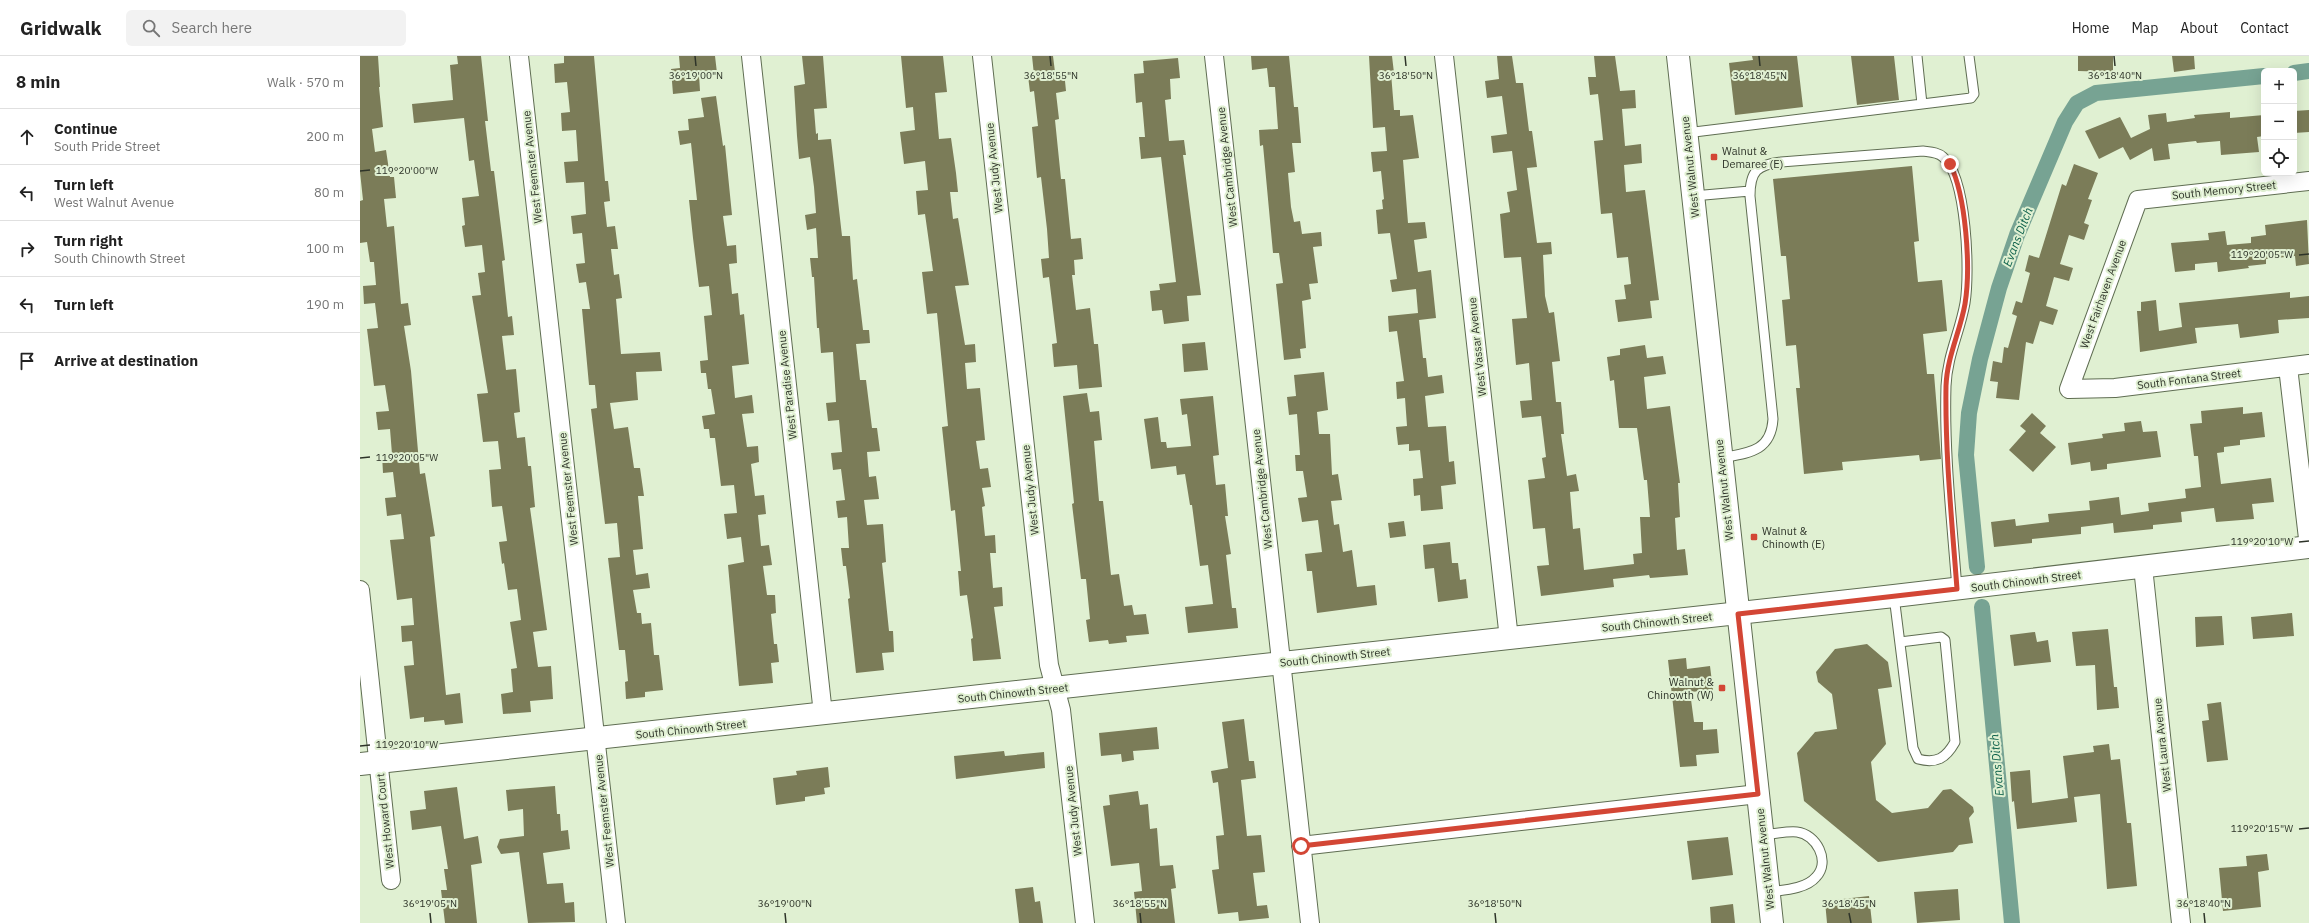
<!DOCTYPE html>
<html lang="en">
<head>
<meta charset="utf-8">
<style>
	:root { --surface:#fff; --page:#f2f2f2; --text:#222; --muted:#767676; --line:#e0e0e0 }
	body { margin:0; font-family:"IBM Plex Sans",sans-serif; background:var(--page); color:var(--text) }
	.controls { position:absolute; right:12px; top:12px; display:grid; overflow:hidden; border-radius:6px; box-shadow:0 4px 16px #0002 }
	.controls button { width:36px; height:36px; display:grid; place-items:center; padding:0; border:0; border-bottom:1px solid var(--line); background:var(--surface); color:var(--text); font:20px sans-serif }
	.stop { position:absolute; width:12px; height:12px; margin:-9px; border:3px solid #d34635; border-radius:50%; background:#fff }
	.stop.end { background:#d34635; border-color:#fff; box-shadow:0 1px 4px #0008 }
	.list { margin:0; padding:0; list-style:none }
	h2 { display:flex; justify-content:space-between; align-items:center; height:52px; margin:0; padding:0 16px; font-size:17px }
	h2 small { font-size:13px; font-weight:400; color:var(--muted) }
	.list li { display:grid; grid-template-columns:26px 1fr auto; gap:12px; align-items:center; box-sizing:border-box; height:56px; padding:0 16px; border-top:1px solid var(--line) }
	.list b { display:block; font-size:15px; white-space:nowrap }
	.list p { margin:0; font-size:13px; white-space:nowrap; color:var(--muted) }
	.list em { font-size:13px; font-style:normal; color:var(--muted) }
	.icon { flex:none; width:22px; height:22px; fill:none; stroke:currentColor; stroke-width:2; stroke-linecap:round; stroke-linejoin:round }
	.map { position:relative; flex:none; width:1949px; height:867px; overflow:hidden }
	header { display:flex; align-items:center; gap:24px; box-sizing:border-box; height:56px; padding:0 20px; background:var(--surface); border-bottom:1px solid var(--line) }
	header strong { font-size:19px }
	nav { display:flex; gap:22px; margin-inline-start:auto; font-size:14px }
	.search { width:280px; height:36px; background:var(--page); display:flex; align-items:center; gap:10px; box-sizing:border-box; padding:0 14px; border-radius:6px; color:var(--muted); font-size:15px }
	main { display:flex }
	aside { flex:1; background:var(--surface) }
	.map>svg:first-child { display:block }
</style>
</head>
<body>
<header>
<strong>Gridwalk</strong>
<div class="search"><svg class="icon" aria-label="search" viewBox="0 0 24 24"><circle cx="10" cy="10" r="6"/><path d="M15 15l6 6"/></svg>Search here</div>
<nav><a>Home</a><a>Map</a><a>About</a><a>Contact</a></nav>
</header>
<main>
<aside>
<h2>8 min<small>Walk · 570 m</small></h2>
<ul class="list">
<li><svg class="icon" aria-label="ahead" viewBox="0 0 24 24"><path d="M12 20V5M6 11l6-6 6 6"/></svg><div><b>Continue</b><p>South Pride Street</p></div><em>200 m</em></li>
<li><svg class="icon" aria-label="left" viewBox="0 0 24 24"><path d="M17 20v-9H6M10 6l-5 5 5 5"/></svg><div><b>Turn left</b><p>West Walnut Avenue</p></div><em>80 m</em></li>
<li><svg class="icon" aria-label="right" viewBox="0 0 24 24"><path d="M7 20v-9h11M14 6l5 5-5 5"/></svg><div><b>Turn right</b><p>South Chinowth Street</p></div><em>100 m</em></li>
<li><svg class="icon" aria-label="left" viewBox="0 0 24 24"><path d="M17 20v-9H6M10 6l-5 5 5 5"/></svg><div><b>Turn left</b></div><em>190 m</em></li>
<li><svg class="icon" aria-label="arrive" viewBox="0 0 24 24"><path d="M6 21V4h12l-3 4 3 4H6"/></svg><div><b>Arrive at destination</b></div></li>
</ul>
</aside>
<div class="map">
<svg width="1949" height="867" viewBox="0 0 1949 867">
	<rect width="100%" height="100%" fill="#e0f0d2"/>
	<g fill="none" stroke-linecap="round" stroke-linejoin="round">
		<!-- canal -->
		<path stroke="#77a393" stroke-width="16" d="M1934,17L1949,15
			M1617,511L1606,399L1609,357L1620,303L1639,232L1657,179L1705,66L1717,47L1736,37L1904,20
			M1622,551L1652,867"/>
	</g>
	<!-- building -->
	<path fill="#7b7c58" d="M0,0H18L20,31H19L23,71L12,73L15,96L26,94L30,121H34L36,142L24,143L27,171L34,170L41,248L48,247L51,269L44,270L51,315L60,418L65,417L75,480L70,481L86,639L100,637L103,667L85,669L84,664L64,666V661L50,663L44,610L54,609L52,585L42,586L41,570L54,569L52,542L37,544L30,484L44,483L41,458L27,460L25,442L36,441L33,416L23,417L22,399L32,398L30,373L18,374L16,356L29,355L25,329L14,330L7,273L18,272L15,247L4,248L3,230L16,229L14,206H10L7,186L0,187V145L3,144L0,116Z
		M97,0H121L128,65H125L131,115H134L145,204L142,205L148,261L152,260L154,279L142,280L146,314L156,313L160,356L154,357L157,382L165,381L168,410H171L175,451L170,452L187,574L173,576L178,611L191,610L193,643L170,645L171,656L143,658L141,638L153,636L151,613L157,612L150,566L161,564L157,533L148,534L144,507L142,508L139,486L147,485L142,450L132,451L129,414L141,413L138,385L123,386L117,338L128,337L112,240L121,239L118,217L125,216L122,189L105,191L102,170L105,169L102,142L119,140L114,104L109,105L104,62L54,67L52,48L93,44L90,9L98,8Z
		M204,0H234L245,125H248L250,145L244,146L247,171L255,170L258,193H251L254,219L259,218L262,242L256,243L261,298L300,296L302,315L276,316L278,344L250,347L254,373L268,371L274,412H280L284,440H278L283,493L273,494L276,519L288,517L290,532L273,534L277,557H281L282,568L291,567L294,599H299L303,634L285,636V641L266,643L265,626L268,625L265,594H259L248,502L260,501L257,467L245,468L231,353L237,352L235,329H229L222,253H230L226,226L219,227L216,208L225,207L222,177L213,178L211,160L226,158L224,126L206,127L204,106L218,105L216,74L202,75L201,57L210,56L207,26L195,27L194,8L204,7Z
		M319,0H355L357,17L339,18L340,35L313,38L311,13L320,12Z
		M442,0H463L467,52L454,53L456,78L458,77V84L471,83L482,180H490L493,224L497,223L503,274H509L510,287L496,288L500,324H506L512,372H517L520,395L507,396L509,421L516,420L519,443L504,444L507,469L523,468L526,506L522,507L529,575H533L534,596L522,597L524,614L496,617L488,543L490,542L486,510H483L481,492H489L487,461L478,462L476,445L485,444L481,413L473,414L471,397L482,396L479,364L468,365L466,347L476,346L473,296L461,297L459,272H457L454,221H452L450,202H458L456,172L447,174L445,159L456,157L454,131L450,101L439,103L437,80L434,30L445,28Z
		M541,0H583L587,36L575,37L579,83L591,82L596,117L598,136H590L593,163L598,162L609,229L595,230L605,289L615,288L616,306L605,307L607,333L620,332L625,384L616,385L620,413L628,412L631,431L622,432L625,450L622,451L625,480L635,479L636,497H630L633,532L642,531L643,550L634,551L641,603L613,605L611,583L613,582L607,539L600,540L598,515H601L595,454L591,455L582,371L588,370L577,257L567,258L562,216L573,215L565,158L558,159L556,135L568,134L565,105L544,108L540,76L555,74L553,51L546,52Z
		M672,0H693L695,16L704,15L706,35L696,37L699,63L695,64L701,123H705L711,183L721,182L723,203L714,204L715,219H712L716,254L730,252L734,288H738L742,331L719,333L717,309L694,311L692,288L697,287L689,221L683,222L681,203L689,202L687,173L681,121L677,122L672,71L678,70L674,35L670,36L668,20L674,19Z
		M891,0H929L934,51H938L941,87H932L935,116L928,117L931,151L934,166L940,165L942,178L961,176L962,190L953,191L958,227L949,228L951,243L942,245L946,292L940,293L941,302L924,304L916,228L923,227L919,197H913L903,89L900,90L899,74L918,73L915,31H909L907,12L892,14Z
		M1009,0H1032L1034,17H1031L1034,54H1040V60L1053,59L1059,102L1043,104L1048,167L1065,166L1067,182L1054,184L1058,216L1071,214L1076,262L1059,264L1063,302H1066L1068,321L1082,319L1084,337L1065,340L1068,371L1086,370L1089,406L1094,405L1096,428L1081,430L1083,453L1061,455L1060,439L1054,440L1053,423L1063,422L1060,394L1049,395V388L1038,389L1036,371L1047,370L1045,342L1037,343L1036,326L1044,325L1037,275L1029,276L1028,260L1058,257L1056,233L1032,236L1030,224L1037,223L1030,177L1018,178L1016,154L1023,153L1022,144L1024,143L1021,115L1013,116L1011,96L1027,95L1025,71L1013,72Z
		M1137,0H1152L1156,27H1163L1169,75H1172L1177,111L1167,112L1177,187L1191,186L1192,198L1183,199L1185,240L1189,257L1194,256L1200,305L1192,306L1196,346H1201L1204,378H1201L1207,420L1216,418L1219,435L1210,436L1213,473L1220,472L1224,514L1274,508L1273,498L1282,497L1280,461H1290L1287,424H1284L1277,372H1259L1254,324L1250,325L1247,301L1260,299V293L1285,289L1287,302L1303,300L1306,318L1284,321L1287,353L1310,350L1320,427H1318L1320,461L1315,462L1317,494L1325,493L1328,519L1290,522L1289,519L1253,523L1254,531L1181,540L1177,510L1189,509L1185,472L1173,473L1168,424L1185,422L1182,402L1186,401L1181,360L1162,362L1160,345L1172,344L1169,307L1156,309L1152,263L1167,262L1161,201L1144,202L1140,158L1150,156L1147,136L1157,134L1152,95L1133,97L1131,80L1147,78L1142,40L1127,42L1125,25L1139,23Z
		M1234,0H1255L1260,35L1275,34L1276,52L1262,53L1265,90L1281,88L1282,107L1264,109L1266,136L1285,134L1299,244L1290,245L1292,262L1258,266L1255,244L1266,243L1264,229L1271,228L1268,201L1257,202L1252,157L1241,158L1234,85L1243,84L1240,55L1238,38L1230,39L1228,21H1236Z
		M1392,0H1437L1443,51L1375,59L1369,7L1393,4Z
		M1491,0H1534L1539,44L1497,49Z
		M1718,0H1753V16L1718,15Z
		M1812,0H1834L1835,13L1814,16Z
		M818,2L820,22L810,23L811,43L805,44L809,85L824,84L826,99H823L841,239L827,240L829,265L804,268L802,254L792,255L790,235L800,234L799,228L816,226L801,101L781,103L779,81H785L782,46L776,47L774,18L784,17L783,5Z
		M356,40L363,90L365,89L372,159L363,160L367,190L376,189L377,207L369,208L372,238L378,237L380,259L384,258L389,308L372,310L375,342L392,339L394,357L382,358L387,391L398,390L399,406L391,408L395,440L404,439L406,458L398,459L401,490L409,489L412,509L403,510L407,539H415L416,557L411,558L414,588H417L419,606L411,607L413,627L379,630L368,509L384,506L381,481L367,483L364,458L377,457L374,429L361,430L355,382H350L349,373H344L342,360L355,358L351,333H348L346,317H341L340,305L348,304L344,260L352,259L349,230L339,231L333,182L329,144H337L331,87L320,89L318,75L329,74L328,63L344,61L341,42Z
		M1949,54V76L1934,77V55Z
		M1870,56V62L1904,59V80L1897,81L1899,96L1861,99L1860,85L1837,87L1836,85L1808,88L1810,103L1794,105L1792,92L1770,104L1763,91L1739,103L1725,75L1760,61L1771,82L1790,73L1788,59L1806,57L1807,66L1835,62L1834,59Z
		M1714,108L1738,117L1728,143L1732,144L1724,167L1729,169L1724,184L1709,179L1700,208L1713,212L1709,225L1694,221L1686,250L1698,254L1693,269L1680,265L1673,288L1666,286L1659,344L1636,342L1638,326L1630,325L1633,305L1642,307L1644,291L1648,292L1657,260L1652,258L1656,245L1662,247L1670,217L1665,215L1669,199L1679,202L1702,128L1706,130Z
		M1552,110L1559,185L1554,186L1558,226L1582,224L1587,275L1563,278L1567,318H1574L1581,403L1560,405L1559,399L1482,406L1483,414L1444,418L1436,332H1440L1436,289L1426,290L1422,244L1430,243L1426,200H1421L1413,123Z
		M1947,164L1949,208L1936,210L1935,200L1906,203V208L1888,210L1889,212L1858,216L1857,206L1835,208V214L1815,216L1811,187L1849,184L1848,177L1865,175L1867,189L1891,187V181L1906,179L1905,169Z
		M1930,236V242L1949,240V262L1918,264L1919,277L1880,282L1878,268L1835,272L1837,287L1780,296L1777,255H1781V246L1796,244L1799,275L1822,271L1819,247Z
		M845,286L848,314L824,316L822,288Z
		M964,316L968,354L957,356L959,378H970L972,419L978,418L982,444L971,445L974,469L979,468L983,496L992,494L997,531L1015,529L1017,549L957,557L952,515H947L945,498L962,496L958,464L942,466L938,442L947,441L943,415H936L935,399H940L937,358L929,359L927,341L936,340L934,319Z
		M727,337L730,356L739,355L742,384L734,385L739,445H743L751,519L759,518L764,550L772,549L774,559L786,558L789,578L766,580L767,586L749,588L748,584L729,586L726,564L730,563L726,523H721L712,448L714,447L703,340Z
		M853,340L859,399L853,400L856,429L865,428L868,460H865L871,498L866,499L872,552H876L878,572L828,577L825,551L853,548L848,509L840,510L832,449H830L825,418L817,419L816,410L791,413L784,363L798,361L801,386H806L807,392L831,390L827,358L822,359L820,343Z
		M1883,351V358L1902,356L1905,381L1880,384V389L1864,391V396L1857,397L1861,428L1911,422L1914,446L1892,448L1894,463L1856,466L1854,452L1821,456L1822,466L1793,469V473L1754,477L1753,467L1721,471V478L1672,483V487L1634,491L1631,466L1655,463L1656,470L1689,466L1688,458L1730,454L1729,445L1759,441L1761,459L1789,455L1788,447L1826,442L1825,433L1841,431L1838,400H1834L1830,368L1842,367L1841,355Z
		M1672,357L1686,370L1680,377L1696,391L1673,416L1649,394L1666,375L1660,370Z
		M1781,365L1783,376L1797,375L1801,401L1747,408V413L1731,415L1730,406L1711,409L1708,387L1743,382L1742,378L1765,375L1764,367Z
		M1044,465L1046,480L1030,482L1028,467Z
		M1090,486L1092,507H1098L1100,524L1106,523L1108,542L1078,546L1074,512L1065,513L1063,489Z
		M1932,557L1934,580L1893,583L1891,561Z
		M1862,560L1864,589L1836,591L1835,561Z
		M1748,573L1754,631H1757L1759,652L1737,654L1735,609L1716,610L1712,576Z
		M1675,576L1677,586L1688,584L1691,606L1654,610L1650,579Z
		M1507,588L1528,606L1532,631L1518,633L1526,688L1511,706L1516,744L1532,757L1568,752L1583,734L1591,733L1613,751L1614,756L1609,762L1613,787L1599,789L1593,796L1518,806L1444,745L1437,697L1455,676L1477,673L1472,638L1458,626L1456,616L1475,593Z
		M1326,602L1327,613L1350,610L1353,634L1330,636L1334,666H1343V674L1357,673L1359,697L1336,699L1337,710L1320,711L1308,604Z
		M1861,646L1868,704L1847,706L1842,665L1849,664L1847,648Z
		M884,663L889,705H894L896,722L881,724L887,780L901,779L905,816L893,817L897,850L907,849L909,862L879,865L878,856L858,858L852,814L859,813L856,780L864,779L858,726L853,727L851,715L868,712L862,666Z
		M797,671L799,693L773,695L774,704L762,706L761,698L741,700L739,677Z
		M1749,688L1751,704L1760,703L1767,767H1771L1777,830L1747,833L1740,738L1714,741L1717,766L1657,773L1654,745L1652,746L1650,716L1670,714L1672,747L1708,742L1703,700L1734,696L1733,690Z
		M644,695L645,700L684,696L685,712L596,723L594,700Z
		M468,711L470,731L464,732L465,738L445,741V745L416,749L413,722L437,719L436,715Z
		M195,730L197,758H200L201,775L208,774L210,793L183,797L187,828L203,827L205,847L214,846L215,866L168,867L159,796L141,798L137,791L140,783L164,780L163,753L148,755L146,734Z
		M97,731L104,783L118,780L122,807L111,809L117,867H85L81,834H87L84,813H88L81,770L52,774L50,755L66,753L64,735Z
		M778,735L780,749L788,748L790,773L797,772L800,810L813,809L816,832L811,833L815,867H777L774,836L782,835L779,807L751,810L743,750L750,749L749,739Z
		M1368,781L1373,819L1332,824L1327,785Z
		M1907,798L1909,814L1898,816L1901,851L1863,855L1859,812L1887,810L1886,800Z
		M673,831L675,846L680,845L683,867H659L655,833Z
		M1598,833L1600,864L1557,867L1554,836Z
		M1509,840L1512,867H1467L1465,845Z
		M1373,848L1375,867H1351L1350,851Z"/>
	<g fill="none" stroke-linecap="round" stroke-linejoin="round">
		<defs>
			<path id="service" d="M1557,0L1562,48
				M1326,77L1611,42L1614,38L1609,0
				M1333,140L1390,135
				M1361,402C1388,397 1411,396 1413,363L1390,140C1390,115 1397,109 1421,106L1563,95C1570,96 1578,96 1583,101C1607,121 1610,217 1605,247C1600,276 1587,300 1586,330C1584,397 1592,466 1597,533
				M1534,540L1553,692L1558,703C1577,708 1586,702 1595,686L1585,584L1581,581L1540,586
				M1403,779C1413,778 1426,775 1437,776C1456,778 1471,805 1456,821C1446,833 1424,834 1409,836"/>
			<path id="minor" d="M159,0L256,867
				M391,0L463,658
				M622,0L689,609L701,654L725,867
				M854,0L950,867
				M1084,0L1149,583
				M1949,125L1778,144L1709,333L1755,332L1949,308
				M1928,311L1949,491
				M1783,511L1821,867
				M0,534L31,824
				M941,790L1398,738"/>
			<path id="tertiary" d="M0,708L1534,540L1949,491"/>
			<path id="secondary" d="M1318,0L1412,867"/>
		</defs>
		<!-- service casing -->
		<use href="#service" stroke="#5f6d52" stroke-width="11"/>
		<!-- minor casing -->
		<use href="#minor" stroke="#5f6d52" stroke-width="20"/>
		<!-- tertiary casing -->
		<use href="#tertiary" stroke="#5f6d52" stroke-width="24"/>
		<!-- secondary casing -->
		<use href="#secondary" stroke="#5f6d52" stroke-width="24"/>
		<!-- service -->
		<use href="#service" stroke="#fff" stroke-width="9"/>
		<!-- minor -->
		<use href="#minor" stroke="#fff" stroke-width="18"/>
		<!-- tertiary -->
		<use href="#tertiary" stroke="#fff" stroke-width="22"/>
		<!-- secondary -->
		<use href="#secondary" stroke="#fff" stroke-width="22"/>
	</g>
	<g fill="none" stroke-linecap="round" stroke-linejoin="round">
		<!-- route -->
		<path stroke="#d34635" stroke-width="5" d="M941,790L1398,738L1378,558L1597,533C1592,466 1585,398 1586,330C1587,301 1600,276 1605,248C1611,211 1606,140 1590,108"/>
	</g>
	<!-- ticks -->
	<path fill="none" stroke="#2e3429" stroke-width="1.5" d="M335,0L336,10M690,0L691,10M1045,0L1046,10M1399,0L1400,10M1754,0L1755,10M0,115L10,114M1939,199L1949,198M0,402L10,401M1939,486L1949,485M0,690L10,689M1939,773L1949,772M70,857L71,867M425,857L426,867M780,857L781,867M1135,857L1136,867M1489,857L1491,867M1844,857L1845,867"/>
	<!-- markers -->
	<g fill="#d34635" stroke="#e0f0d2" stroke-width="1.5">
		<rect x="1350" y="97" width="8" height="8" rx="2"/>
		<rect x="1390" y="477" width="8" height="8" rx="2"/>
		<rect x="1358" y="628" width="8" height="8" rx="2"/>
	</g>
	<g text-anchor="middle" stroke-width="4" stroke-linejoin="round" paint-order="stroke">
		<!-- poi labels -->
		<g font-size="11" fill="#2e3429" stroke="#e0f0d2" text-anchor="start">
			<text x="1362" y="99">Walnut &amp;<tspan x="1362" dy="13">Demaree (E)</tspan></text>
			<text x="1402" y="479">Walnut &amp;<tspan x="1402" dy="13">Chinowth (E)</tspan></text>
			<text x="1354" y="630" text-anchor="end">Walnut &amp;<tspan x="1354" dy="13">Chinowth (W)</tspan></text>
		</g>
		<!-- street labels -->
		<g font-size="11" fill="#2e3429" stroke="#e0f0d2">
			<text transform="translate(172 111) rotate(-96)" y="4">West Feemster Avenue</text>
			<text transform="translate(867 111) rotate(-96)" y="4">West Cambridge Avenue</text>
			<text transform="translate(1330 111) rotate(-96)" y="4">West Walnut Avenue</text>
			<text transform="translate(634 112) rotate(-96)" y="4">West Judy Avenue</text>
			<text transform="translate(1864 134) rotate(-6)" y="4">South Memory Street</text>
			<text transform="translate(1743 238) rotate(-70)" y="4">West Fairhaven Avenue</text>
			<text transform="translate(1117 291) rotate(-96)" y="4">West Vassar Avenue</text>
			<text transform="translate(1829 323) rotate(-7)" y="4">South Fontana Street</text>
			<text transform="translate(427 329) rotate(-96)" y="4">West Paradise Avenue</text>
			<text transform="translate(208 433) rotate(-96)" y="4">West Feemster Avenue</text>
			<text transform="translate(902 433) rotate(-96)" y="4">West Cambridge Avenue</text>
			<text transform="translate(670 434) rotate(-96)" y="4">West Judy Avenue</text>
			<text transform="translate(1364 434) rotate(-96)" y="4">West Walnut Avenue</text>
			<text transform="translate(1666 525) rotate(-7)" y="4">South Chinowth Street</text>
			<text transform="translate(1297 566) rotate(-6)" y="4">South Chinowth Street</text>
			<text transform="translate(975 601) rotate(-6)" y="4">South Chinowth Street</text>
			<text transform="translate(653 637) rotate(-6)" y="4">South Chinowth Street</text>
			<text transform="translate(331 673) rotate(-6)" y="4">South Chinowth Street</text>
			<text transform="translate(1802 689) rotate(-96)" y="4">West Laura Avenue</text>
			<text transform="translate(244 755) rotate(-96)" y="4">West Feemster Avenue</text>
			<text transform="translate(713 755) rotate(-96)" y="4">West Judy Avenue</text>
			<text transform="translate(25 765) rotate(-96)" y="4">West Howard Court</text>
			<text transform="translate(1405 803) rotate(-96)" y="4">West Walnut Avenue</text>
		</g>
		<!-- water labels -->
		<g font-size="12" font-style="italic" fill="#0f624c" stroke="#e0f0d2">
			<text transform="translate(1658 181) rotate(-69)" y="4">Evans Ditch</text>
			<text transform="translate(1637 709) rotate(-95)" y="4">Evans Ditch</text>
		</g>
	</g>
	<g font-size="10" text-anchor="middle" fill="#2e3429" stroke="#e0f0d2" stroke-width="4" stroke-linejoin="round" paint-order="stroke">
		<text x="336" y="23">36°19'00"N</text>
		<text x="691" y="23">36°18'55"N</text>
		<text x="1046" y="23">36°18'50"N</text>
		<text x="1400" y="23">36°18'45"N</text>
		<text x="1755" y="23">36°18'40"N</text>
		<text x="47" y="118">119°20'00"W</text>
		<text x="1902" y="202">119°20'05"W</text>
		<text x="47" y="405">119°20'05"W</text>
		<text x="1902" y="489">119°20'10"W</text>
		<text x="47" y="692">119°20'10"W</text>
		<text x="1902" y="776">119°20'15"W</text>
		<text x="70" y="851">36°19'05"N</text>
		<text x="425" y="851">36°19'00"N</text>
		<text x="780" y="851">36°18'55"N</text>
		<text x="1135" y="851">36°18'50"N</text>
		<text x="1489" y="851">36°18'45"N</text>
		<text x="1844" y="851">36°18'40"N</text>
	</g>
</svg>
<div class="controls">
<button>+</button>
<button>−</button>
<button><svg class="icon" aria-label="locate" viewBox="0 0 24 24"><circle cx="12" cy="12" r="6"/><path d="M12 2v4M12 18v4M2 12h4M18 12h4"/></svg></button>
</div>
<div class="stop" style="left:941px;top:790px"></div>
<div class="stop end" style="left:1590px;top:108px"></div>
</div>
</main>
</body>
</html>
